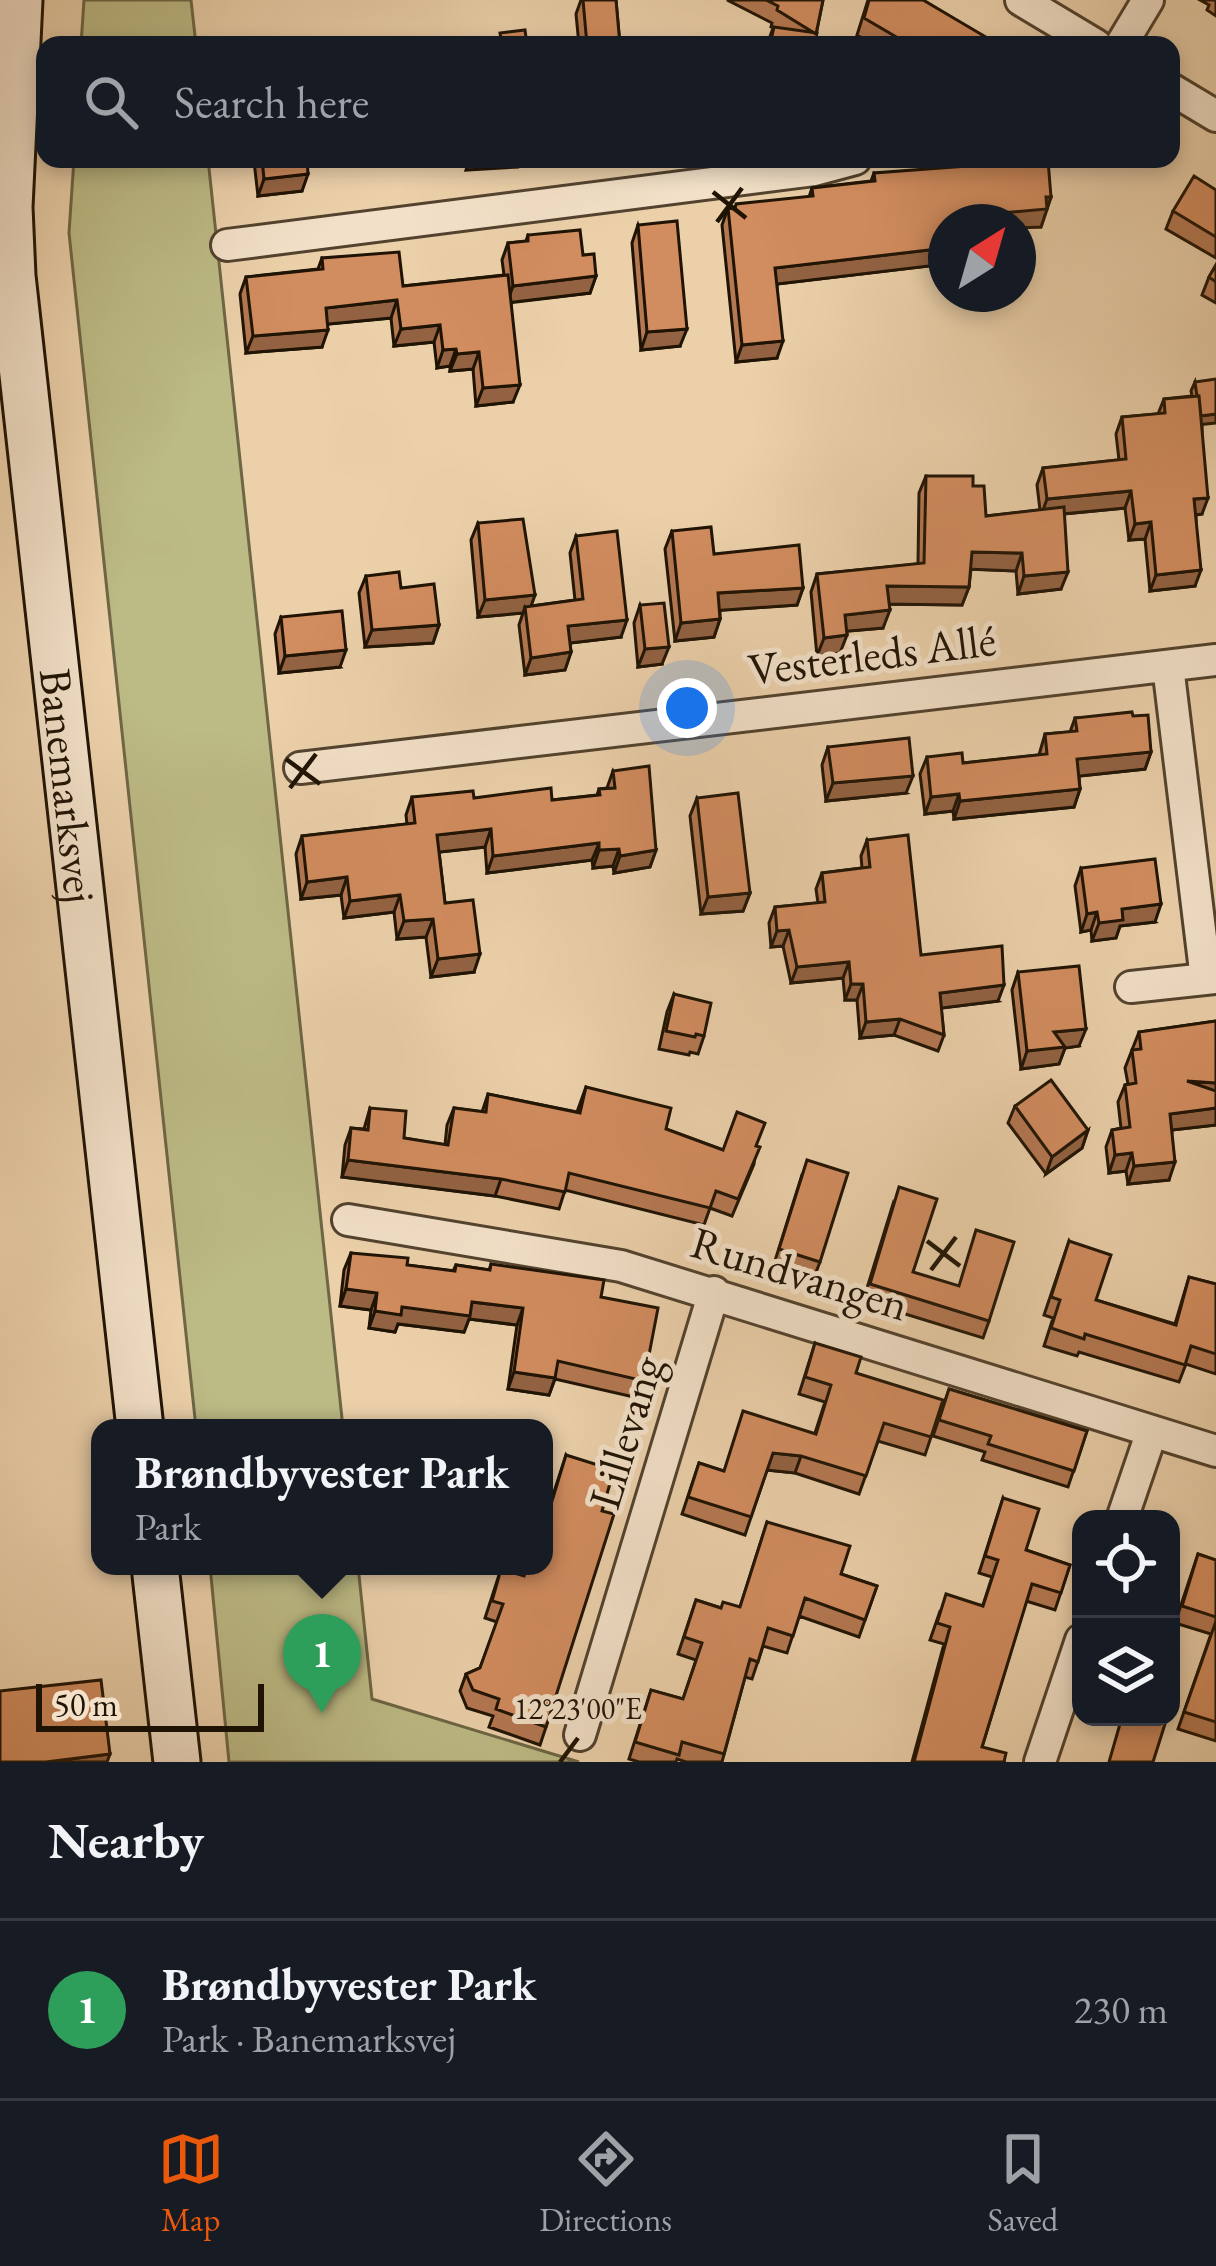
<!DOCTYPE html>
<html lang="en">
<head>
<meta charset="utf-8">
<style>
	:root { --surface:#171b24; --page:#20242c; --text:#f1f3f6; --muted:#9ea1a6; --line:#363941; --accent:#ea580c }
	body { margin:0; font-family:"EB Garamond",serif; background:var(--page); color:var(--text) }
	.controls { position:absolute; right:36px; bottom:36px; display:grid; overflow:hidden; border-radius:24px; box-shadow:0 6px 18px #0003 }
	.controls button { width:108px; height:108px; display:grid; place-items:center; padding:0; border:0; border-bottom:3px solid var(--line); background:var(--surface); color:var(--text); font:60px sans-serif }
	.compass { position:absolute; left:928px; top:204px; width:108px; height:108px; border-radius:50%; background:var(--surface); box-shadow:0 6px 18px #0003; rotate:37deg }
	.scale { position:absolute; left:36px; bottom:30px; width:228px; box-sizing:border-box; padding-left:12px; border:6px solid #1f1304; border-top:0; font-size:33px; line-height:42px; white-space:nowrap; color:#1f1304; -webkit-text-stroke:9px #f2e0c8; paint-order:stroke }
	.you { position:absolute; left:687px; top:708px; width:42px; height:42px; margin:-30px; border:9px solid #fff; border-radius:50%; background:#1a73e8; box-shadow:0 0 0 18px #1a73e833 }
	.badge { display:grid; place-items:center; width:78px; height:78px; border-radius:50%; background:var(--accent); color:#fff; font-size:39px; font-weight:700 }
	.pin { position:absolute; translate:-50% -99px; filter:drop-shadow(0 3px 6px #0008) }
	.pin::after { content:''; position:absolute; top:63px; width:42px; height:36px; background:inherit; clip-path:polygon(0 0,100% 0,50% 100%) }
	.popup { position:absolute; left:91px; top:1419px; width:462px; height:156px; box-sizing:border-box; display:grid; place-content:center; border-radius:24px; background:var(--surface); filter:drop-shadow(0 3px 9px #0005); font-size:39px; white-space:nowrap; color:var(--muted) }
	.popup b { font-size:45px; color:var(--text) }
	.popup::after { content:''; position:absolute; left:50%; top:100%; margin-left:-24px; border:24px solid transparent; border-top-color:var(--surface) }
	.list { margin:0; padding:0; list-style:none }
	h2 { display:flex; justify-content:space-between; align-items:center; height:156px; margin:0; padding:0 48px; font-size:51px }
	h2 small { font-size:39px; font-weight:400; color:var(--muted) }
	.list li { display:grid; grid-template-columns:78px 1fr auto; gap:36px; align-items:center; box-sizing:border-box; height:180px; padding:0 48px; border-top:3px solid var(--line) }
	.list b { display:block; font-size:45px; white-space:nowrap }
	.list p { margin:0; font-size:39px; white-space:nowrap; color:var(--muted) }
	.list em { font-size:39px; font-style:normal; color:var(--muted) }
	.icon { flex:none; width:66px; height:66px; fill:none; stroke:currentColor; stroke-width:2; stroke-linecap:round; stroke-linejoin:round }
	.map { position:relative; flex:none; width:1216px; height:1762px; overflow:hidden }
	.search { position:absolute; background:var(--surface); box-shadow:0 6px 18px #0003; left:36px; right:36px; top:36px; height:132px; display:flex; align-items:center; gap:30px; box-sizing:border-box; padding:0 42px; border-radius:24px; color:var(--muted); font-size:45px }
	.sheet { height:336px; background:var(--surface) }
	nav { display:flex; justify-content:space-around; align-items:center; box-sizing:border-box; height:168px; border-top:3px solid var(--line); background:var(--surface); font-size:33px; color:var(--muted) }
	nav a { display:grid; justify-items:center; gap:6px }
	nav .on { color:var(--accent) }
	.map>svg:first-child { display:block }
</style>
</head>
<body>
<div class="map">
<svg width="1216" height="1762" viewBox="0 0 1216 1762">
	<rect width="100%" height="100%" fill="#ebd0aa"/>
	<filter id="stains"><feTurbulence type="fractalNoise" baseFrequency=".00167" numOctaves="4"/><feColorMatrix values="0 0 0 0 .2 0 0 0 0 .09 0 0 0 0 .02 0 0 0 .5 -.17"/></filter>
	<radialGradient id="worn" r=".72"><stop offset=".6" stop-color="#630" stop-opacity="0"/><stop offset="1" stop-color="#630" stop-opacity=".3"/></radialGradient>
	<!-- green -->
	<path fill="#bcba85" stroke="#6e6644" stroke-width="3" d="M84,0H191L196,45H81Z
		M74,159H208L343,1428H196L69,233Z
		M210,1566H358L372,1699L579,1762H229Z"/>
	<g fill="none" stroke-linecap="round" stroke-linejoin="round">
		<defs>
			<path id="street" d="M1021,0L1096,45
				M1121,45L1148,0
				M1171,89L1216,116
				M227,245L814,170L855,159
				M1168,666L1206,979
				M300,768L1216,660
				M1131,987L1216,978
				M348,1220L621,1266L1216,1451
				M1122,1519L1152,1431
				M580,1735L714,1292
				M1040,1762L1081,1640"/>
			<g id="secondary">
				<path id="s1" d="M19,0L9,207L12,276L140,1428"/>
				<path d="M155,1566L177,1762"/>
			</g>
		</defs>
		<!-- street casing -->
		<use href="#street" stroke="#52422e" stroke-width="36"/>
		<!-- secondary casing -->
		<use href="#secondary" stroke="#1f1304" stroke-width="51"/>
		<!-- street -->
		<use href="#street" stroke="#f2e0c8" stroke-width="30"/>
		<!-- secondary -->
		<use href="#secondary" stroke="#f2e0c8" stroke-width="45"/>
	</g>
	<!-- wall -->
	<path fill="#b47852" stroke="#1f1304" stroke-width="3" d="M581,0H616L620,45H579L576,14Z
		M727,0H823L814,45H767L773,28L771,27L772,23Z
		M868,0H923L996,45H874L857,35Z
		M1200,0H1216V16L1207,10L1209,5Z
		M242,159H424L361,166L360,161L307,166L302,191L258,196L254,161L242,162Z
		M874,173L1051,197L1041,227L946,222V264L777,284V358L736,362L722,225L728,208L809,197L812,188L871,181Z
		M1216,190V258L1166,229L1173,211Z
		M638,225L680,346L641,350L632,243Z
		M528,235L583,255L596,276L590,293L511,302L513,402L476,406L473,369L450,371V366L437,368L434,342L394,346L391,318L327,324L322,347L246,353L240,294L246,277L318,269L322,258L403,286L504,275L502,260L508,243L526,241Z
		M1216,265V303L1202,295L1209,277Z
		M1195,382L1202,424V514L1196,515L1195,586L1150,591L1145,539L1129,540L1125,508L1064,514L1061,589L1018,594L1016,571L971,569L969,587L962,605L889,604L883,628L846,631L840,653L817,656L811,592L817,574L918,564L919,493L926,476L973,486L986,516L1040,510L1037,485L1043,468L1119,460L1116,434L1122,417L1158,414L1164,399L1192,396L1191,391Z
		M478,523L531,606L575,600L570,553L576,536L621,637L570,643L571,652L565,670L525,675L519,625L523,613L478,617L471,540Z
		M672,531L714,554L803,588L797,605L720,610V619L714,637L675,641L665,549Z
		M366,576L401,588L439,625L433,643L365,647L359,593Z
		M640,605L662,664L638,667L634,623Z
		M281,617L340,667L279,673L275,634Z
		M1133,716L1151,752L1145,769L1079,776L1080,789L1074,807L954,819L953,811L925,814L920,774L927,757L963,763L1039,755L1045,734L1070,732L1075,718Z
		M828,747L906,793L826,801L822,765Z
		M613,771L656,850L650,867L614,873L613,866L593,868L592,860L487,873L485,847L439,852L445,903L474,972L431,977L426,937L397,939L394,912L344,918L341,895L301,899L296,854L302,836L407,824L406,815L412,797L552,800L597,795L599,789L607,788Z
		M697,798L750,893L743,911L701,914L690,816Z
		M867,840L921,955L998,1001L941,1008L944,1035L938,1051L894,1035L860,1038L857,1000H845L843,978L791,983L783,946L771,947L769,923L775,907L818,903L816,889L822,873L862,868L861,856Z
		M1081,868L1155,922L1120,926L1116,938L1092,941L1091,930L1081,932L1075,886Z
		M1018,972L1079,1046L1065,1048L1059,1064L1021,1069L1012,990Z
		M674,994L704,1036L698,1054L690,1052L689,1055L659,1049L667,1012Z
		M1216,1021V1125L1172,1130L1169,1180L1128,1184L1126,1171L1109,1173L1106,1147L1112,1130L1121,1128L1118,1102L1125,1085L1128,1084L1125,1068L1139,1032Z
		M586,1087L666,1129L723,1150L756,1146L754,1164L732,1216L710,1208L704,1225L565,1190L559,1209L495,1196L342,1177L345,1145L351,1128L364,1129L370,1108L404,1138L445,1145L447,1125L454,1108L482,1112L488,1094L577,1112Z
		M1015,1106L1088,1130L1082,1148L1046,1174L1008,1123Z
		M801,1178L820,1262L813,1280L773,1267Z
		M893,1204L913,1272L989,1321L983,1338L863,1301Z
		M1069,1241L1096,1300L1175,1324L1189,1277L1216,1284V1374L1186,1364L1179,1382L1079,1352L1077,1356L1044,1346L1053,1318L1044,1315Z
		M351,1253L407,1265L453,1271L456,1265L489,1270L491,1264L601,1297L644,1381L638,1398L555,1379L549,1395L508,1389L517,1325L469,1319L464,1332L398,1324L395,1332L369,1328L371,1310L340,1306L344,1270Z
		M815,1343L856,1373L931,1437L925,1455L878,1441L859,1494L795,1473L767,1470L745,1535L682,1514L699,1463L723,1471L815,1433L825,1402L799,1394Z
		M949,1389L1087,1431L1068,1487L982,1460L985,1452L933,1436Z
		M566,1455L602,1511L546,1727L540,1745L489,1727L493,1716L467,1708L460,1691L466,1674L480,1668L497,1622L485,1618L501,1569L523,1576L544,1566V1523Z
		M1003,1498L1026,1550L1070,1565L1055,1610L1026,1601L982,1747L1004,1762H912L944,1644L930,1640L940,1611L983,1605L992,1577L979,1573Z
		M767,1522L841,1574L877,1586L859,1637L799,1616L787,1653L763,1646L752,1679L745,1677L722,1762H686L677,1759L676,1762H639L629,1759L651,1690L683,1699L696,1660L678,1654L696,1600L721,1608L740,1607Z
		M1198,1554L1216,1560V1741L1178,1729L1211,1634L1175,1623Z"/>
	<!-- shaded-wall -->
	<path fill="#926242" stroke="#1f1304" stroke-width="3" d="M302,159H361L360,161L299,166Z
		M363,159H424L361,166Z
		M470,159H521L518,167L466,170Z
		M632,159H658L657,162L629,166Z
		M308,174L302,191L258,196L264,179Z
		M1046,197H1051L1041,227L1018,228V222H951L953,217Z
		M946,248V264L769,285L775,268Z
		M596,276L590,293L507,303L513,286Z
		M397,300L391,318L319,325L326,308Z
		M440,325L434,342L394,346L401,329Z
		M687,329L680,346L641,350L647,332Z
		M328,330L322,347L246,353L253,336Z
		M783,341L777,358L736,362L742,345Z
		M456,349L450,366L437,368L443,350Z
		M479,352L473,369L450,371L457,354Z
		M520,385L513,402L476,406L483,388Z
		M1216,414V423L1196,425L1199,416Z
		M1131,491L1125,508L1041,516L1047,499Z
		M1208,498L1202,514L1188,516L1194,499Z
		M1151,522L1145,539L1129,540L1135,524Z
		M972,552L1022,553L1016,571L966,569Z
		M1201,570L1195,586L1150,591L1156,575Z
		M1068,572L1061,589L1018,594L1024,576Z
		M887,586L969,587L962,605L880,604Z
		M803,588L797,605L711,611L718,593Z
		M535,595L529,612L525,607L523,613L478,617L485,600Z
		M890,610L883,628L838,632L845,615Z
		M720,619L714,637L675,641L681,623Z
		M627,620L621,637L562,644L568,626Z
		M439,625L433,643L365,647L372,630Z
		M847,635L840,653L817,656L824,638Z
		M669,647L662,664L638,667L645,649Z
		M346,650L340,667L279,673L285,656Z
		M571,652L565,670L525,675L531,658Z
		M1151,752L1145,769L1071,777L1077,759Z
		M913,776L906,793L826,801L833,783Z
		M1080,789L1074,807L954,819L960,801Z
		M959,794L953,811L925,814L931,797Z
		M491,829L485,847L431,853L437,835Z
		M599,843L592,860L487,873L493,856Z
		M619,849L613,866L593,868L599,850Z
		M656,850L650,867L614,873L620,856Z
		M347,877L341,895L301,899L307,882Z
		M750,893L743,911L701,914L708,897Z
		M400,895L394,912L344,918L350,901Z
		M1161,904L1155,922L1120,926L1116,938L1092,941L1099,923L1122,909Z
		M1097,912L1091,930L1081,932L1087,914Z
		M433,919L426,937L397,939L404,921Z
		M789,930L783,946L771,947L777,931Z
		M480,954L474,972L431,977L438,959Z
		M849,962L843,978L791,983L797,967Z
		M851,984H863L857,1000H845Z
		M1004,985L998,1001L934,1009L940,993Z
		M900,1019L894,1035L860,1038L866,1022Z
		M1086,1029L1079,1046L1065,1048L1059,1064L1021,1069L1027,1051L1054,1032Z
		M1187,1081L1216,1083V1101Z
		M1216,1108V1125L1163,1131L1170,1114Z
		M1088,1130L1082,1148L1046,1174L1052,1157Z
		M1132,1153L1126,1171L1109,1173L1115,1155Z
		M348,1160L501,1179L495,1196L342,1177Z
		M1175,1162L1169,1180L1128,1184L1134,1166Z
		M346,1289L377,1293L371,1310L340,1306Z
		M472,1302L523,1308L517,1325L469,1319L464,1332L398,1324L395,1332L369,1328L375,1311L402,1307Z
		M514,1372L555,1378L549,1395L508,1389Z
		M773,1453L801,1456L795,1473L766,1470Z
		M110,1754L107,1762H46Z"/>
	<!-- building -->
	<path fill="#d18c5f" stroke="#1f1304" stroke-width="3" d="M583,0H616L620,45H587Z
		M766,0H823L816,34L777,10L778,6Z
		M869,0H923L996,43L995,45H910L864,18Z
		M774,27L817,33L814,45H770Z
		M525,30L527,45H502L500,33Z
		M262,159H307L308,174L264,179Z
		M1048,160L1051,197H1046L1047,209L953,217L954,222H946V248L775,268L783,341L742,345L728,208L735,209L736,204L813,196L812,188L875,181L874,173Z
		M1194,176L1216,190V237L1173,211Z
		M677,221L687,329L647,332L638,225Z
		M580,230L583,255L594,254L596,276L513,286L508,243L528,241V235Z
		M399,252L403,286L508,275L520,385L483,388L479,352L457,354L456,349L443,350L440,325L401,329L397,300L326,308L328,330L253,336L246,277L323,269L322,258Z
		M1216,265V282L1209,277Z
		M1216,379V414L1201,416L1199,396H1197L1195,382Z
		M1199,396L1208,498L1194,499L1201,570L1156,575L1151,522L1135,524L1131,491L1047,499L1043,468L1126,459L1122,417L1165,413L1164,399Z
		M926,476H973V486H984L986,516L1064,507L1068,572L1024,576L1022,553L972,552L969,587L887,586L890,610L845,615L847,635L824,638L817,574L924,563Z
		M523,519L535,595L485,600L478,523Z
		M711,527L714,554L799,545L803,588L718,593L720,619L681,623L672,531Z
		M617,531L627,620L568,626L571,652L531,658L525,607L583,599L576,536Z
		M399,572L401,588L434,584L439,625L372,630L366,576Z
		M664,603L669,647L645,649L640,605Z
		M342,611L346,650L285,656L281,617Z
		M1132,712L1133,716L1148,715L1151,752L1077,759L1080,789L960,801L959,794L931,797L927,757L962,753L963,763L1047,754L1045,734L1077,731L1075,718Z
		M909,738L913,776L833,783L828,747Z
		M649,766L656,850L620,856L619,849L599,850V843L493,856L491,829L437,835L445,903L473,900L480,954L438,959L433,919L404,921L400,895L350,901L347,877L307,882L302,836L415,823L412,797L473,791L474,798L551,788L552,800L600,795L599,789L615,788L613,771Z
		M738,793L750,893L708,897L697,798Z
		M908,835L921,955L1002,946L1004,985L940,993L944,1035L900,1019L866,1022L863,984H851L849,962L797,967L789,930L777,931L775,907L825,902L822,873L870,867L867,840Z
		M1155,859L1161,904L1122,909L1123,920L1099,923L1097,912L1087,914L1081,868Z
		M1079,966L1086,1029L1054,1032L1065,1047L1027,1051L1018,972Z
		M674,994L711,1003L704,1036L696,1034L695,1037L666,1031Z
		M1216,1021V1083L1187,1081L1216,1091V1108L1170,1114L1175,1162L1134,1166L1132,1153L1115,1155L1112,1130L1130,1127L1125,1085L1136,1083L1132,1050L1141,1049L1139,1032Z
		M1051,1080L1088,1130L1052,1157L1015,1106Z
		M586,1087L671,1108L666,1129L723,1150L737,1112L765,1123L756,1146L760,1147L738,1199L716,1191L710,1208L569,1173L565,1192L501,1179L348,1160L351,1128L368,1130L370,1108L406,1111L404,1138L448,1145L454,1108L486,1112L488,1094L580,1113Z
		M807,1160L848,1173L820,1262L779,1249Z
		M899,1187L937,1199L913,1272L959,1286L976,1230L1014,1242L989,1321L870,1284Z
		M1069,1241L1111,1255L1096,1300L1176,1325L1189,1277L1216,1284V1354L1191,1346L1185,1365L1085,1334L1084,1339L1051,1328L1060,1300L1051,1297Z
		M351,1253L408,1258L407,1265L455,1271L456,1265L490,1270L491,1264L604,1280L601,1297L658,1308L644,1381L558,1361L555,1378L514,1372L523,1308L472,1302L470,1316L402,1307L401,1315L375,1311L377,1293L346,1289Z
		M815,1343L861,1357L856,1373L943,1400L931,1437L884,1423L866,1476L801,1456L773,1453L751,1517L688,1497L699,1463L724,1471L743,1411L816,1434L831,1385L805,1377Z
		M949,1389L1087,1431L1074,1471L988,1444L991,1436L939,1420Z
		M566,1455L614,1470L602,1511L614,1514L546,1727L496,1709L499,1699L473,1690L466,1674L480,1668L503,1604L492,1601L501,1569L524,1576L527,1566H544V1527Z
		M1003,1498L1039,1509L1026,1550L1070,1565L1061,1593L1032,1584L982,1747L1006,1753L1004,1762H914L950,1627L937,1623L946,1594L983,1606L998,1560L985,1556Z
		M767,1522L850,1546L841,1574L877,1586L865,1620L805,1598L793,1636L768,1628L758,1662L750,1659L724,1754L682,1742L679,1755L635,1742L651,1690L683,1699L702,1643L684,1637L696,1600L721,1608L723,1602L740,1607Z
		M1198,1554L1216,1560V1617L1182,1606Z
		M1216,1621V1722L1184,1712Z
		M101,1680L110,1754L46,1762H0V1691Z
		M1122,1717H1143L1165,1724L1153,1762H1109Z"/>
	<!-- ticks -->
	<path fill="none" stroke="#1f1304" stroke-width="4.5" d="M713,192L746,218M717,222L742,188M286,759L320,784M290,788L316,754M927,1241L960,1266M931,1270L956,1237M560,1762L578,1738"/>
	<g text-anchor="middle" stroke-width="10" stroke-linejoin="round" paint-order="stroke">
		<!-- street labels -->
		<g font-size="45" fill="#1f1304" stroke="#f2e0c8">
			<text transform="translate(872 654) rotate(-7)" y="16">Vesterleds Allé</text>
			<text dy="16" stroke="none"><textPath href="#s1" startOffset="789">Banemarksvej</textPath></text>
			<text transform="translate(800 1273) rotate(17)" y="16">Rundvangen</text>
			<text transform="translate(625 1432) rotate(-73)" y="16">Lillevang</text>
		</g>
	</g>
	<g font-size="30" text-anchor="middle" fill="#1f1304" stroke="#f2e0c8" stroke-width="10" stroke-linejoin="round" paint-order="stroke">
		<text x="578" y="1719">12°23'00"E</text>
	</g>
	<rect width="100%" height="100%" filter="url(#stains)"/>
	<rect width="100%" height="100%" fill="url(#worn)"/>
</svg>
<div class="controls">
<button><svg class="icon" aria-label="locate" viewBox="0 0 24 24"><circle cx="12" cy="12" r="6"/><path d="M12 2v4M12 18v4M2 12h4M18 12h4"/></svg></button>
<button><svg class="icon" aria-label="layers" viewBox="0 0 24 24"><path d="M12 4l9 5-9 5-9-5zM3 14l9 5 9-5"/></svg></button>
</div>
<svg class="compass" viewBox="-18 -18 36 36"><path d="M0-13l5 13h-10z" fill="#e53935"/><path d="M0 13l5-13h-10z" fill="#9ea1a6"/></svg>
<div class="scale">50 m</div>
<div class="you"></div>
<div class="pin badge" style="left:322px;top:1713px;background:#2e9e5b">1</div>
<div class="popup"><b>Brøndbyvester Park</b>Park</div>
<div class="search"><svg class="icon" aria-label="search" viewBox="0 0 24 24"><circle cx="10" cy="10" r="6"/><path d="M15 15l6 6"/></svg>Search here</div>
</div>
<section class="sheet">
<h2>Nearby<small></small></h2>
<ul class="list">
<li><span class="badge" style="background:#2e9e5b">1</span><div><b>Brøndbyvester Park</b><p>Park · Banemarksvej</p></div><em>230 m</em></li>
</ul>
</section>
<nav>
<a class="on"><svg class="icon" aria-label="map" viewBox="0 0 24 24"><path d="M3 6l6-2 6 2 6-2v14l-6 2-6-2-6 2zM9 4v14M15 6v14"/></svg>Map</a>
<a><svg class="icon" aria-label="directions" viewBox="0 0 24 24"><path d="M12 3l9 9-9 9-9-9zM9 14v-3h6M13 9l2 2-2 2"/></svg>Directions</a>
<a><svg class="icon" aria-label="saved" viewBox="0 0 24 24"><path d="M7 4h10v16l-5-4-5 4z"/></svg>Saved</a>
</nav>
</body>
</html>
